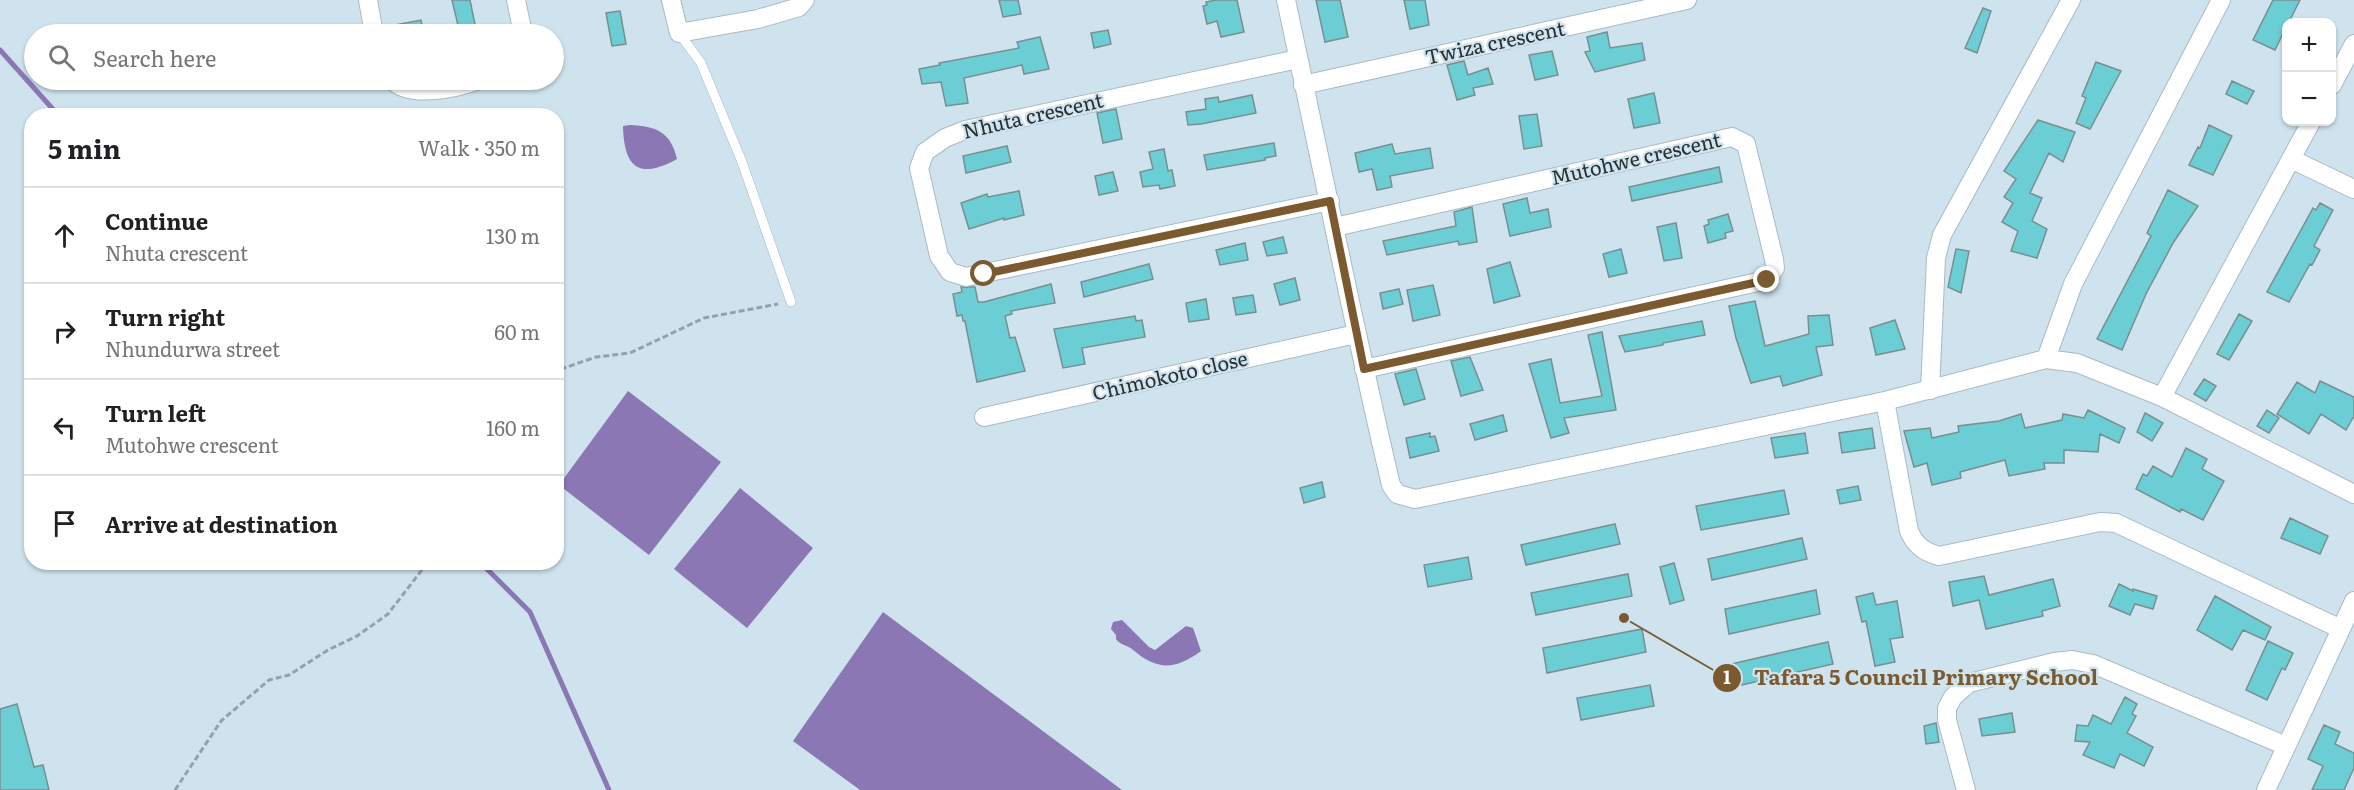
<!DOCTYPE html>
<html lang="en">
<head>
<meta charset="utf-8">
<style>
	:root { --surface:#fff; --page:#f2f2f2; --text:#202124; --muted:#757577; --line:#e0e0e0 }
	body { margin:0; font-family:Literata,serif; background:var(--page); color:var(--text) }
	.controls { position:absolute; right:18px; top:18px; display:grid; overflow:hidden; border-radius:12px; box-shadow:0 2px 4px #0004 }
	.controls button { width:54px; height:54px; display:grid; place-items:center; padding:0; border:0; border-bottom:2px solid var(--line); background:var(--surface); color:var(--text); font:30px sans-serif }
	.stop { position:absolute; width:18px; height:18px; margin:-14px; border:4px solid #7b5a30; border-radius:50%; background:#fff }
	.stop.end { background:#7b5a30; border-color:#fff; box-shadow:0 2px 6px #0008 }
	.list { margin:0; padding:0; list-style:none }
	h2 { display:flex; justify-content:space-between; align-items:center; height:78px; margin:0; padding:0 24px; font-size:26px }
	h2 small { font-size:20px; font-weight:400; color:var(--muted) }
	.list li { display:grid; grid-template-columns:39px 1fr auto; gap:18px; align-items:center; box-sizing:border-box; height:96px; padding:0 24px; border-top:2px solid var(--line) }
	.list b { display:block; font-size:22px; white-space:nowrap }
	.list p { margin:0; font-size:20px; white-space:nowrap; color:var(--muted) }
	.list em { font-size:20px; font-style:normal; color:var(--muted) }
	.icon { flex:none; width:33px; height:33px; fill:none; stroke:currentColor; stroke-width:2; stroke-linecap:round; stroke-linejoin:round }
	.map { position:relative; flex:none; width:2354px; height:790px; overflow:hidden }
	.search { position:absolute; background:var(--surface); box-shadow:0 2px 4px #0004; left:24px; top:24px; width:540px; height:66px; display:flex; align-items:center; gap:15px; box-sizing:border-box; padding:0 21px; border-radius:33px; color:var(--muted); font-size:22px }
	.panel { position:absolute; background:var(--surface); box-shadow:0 2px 4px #0004; left:24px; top:108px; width:540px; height:462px; border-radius:24px }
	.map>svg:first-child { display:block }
</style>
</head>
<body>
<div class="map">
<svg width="2354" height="790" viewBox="0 0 2354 790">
	<rect width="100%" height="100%" fill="#cfe3ee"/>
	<!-- water -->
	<path fill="#8a77b4" d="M630,125C656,126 671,132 677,159C639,180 624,168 623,126Z
		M628,391L721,462L649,555L559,485Z
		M740,488L813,548L747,628L674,569Z
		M883,612L1122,790H860L793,741Z
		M1122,620L1149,647L1155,650L1186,626L1193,628L1201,651C1174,671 1156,670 1132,649C1127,645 1120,645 1116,639V635L1111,629L1113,622Z"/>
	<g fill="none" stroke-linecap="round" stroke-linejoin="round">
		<!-- stream -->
		<path stroke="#8a77b4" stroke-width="5" d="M0,50L59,116
			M480,562L530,612L609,790"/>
	</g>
	<!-- building -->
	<path fill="#6bced4" stroke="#788f90" stroke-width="1.5" d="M452,0H470L477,34H460Z
		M999,0H1018L1021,14L1003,17Z
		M1216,0H1237L1244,32L1221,37L1217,21L1207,24L1203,6L1207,5L1206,2Z
		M1316,0H1340L1348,37L1325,42Z
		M1404,0H1425L1429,25L1410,29Z
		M2273,0H2300L2289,22H2286V27L2275,50L2253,40Z
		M1983,8L1991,11L1977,53L1965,48Z
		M620,11L626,44L612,46L606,13Z
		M421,20L424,34H385L384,27Z
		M1108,30L1111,44L1094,48L1091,33Z
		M1607,32L1610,48L1642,43L1645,60L1595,72L1585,52L1590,51L1587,37Z
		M1040,37L1049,69L1024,74L1022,65L964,78L968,103L946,106L941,82L922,84L919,69L940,65L939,63L1019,48L1017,42Z
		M1552,51L1558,75L1535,80L1529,55Z
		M1464,61L1468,75L1488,68L1493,84L1473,88L1475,95L1457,100L1447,65Z
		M2096,62L2121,71L2090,129L2076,123L2086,98L2082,96Z
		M2232,81L2254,91L2247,104L2226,94Z
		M1654,93L1660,123L1634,128L1628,99Z
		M1252,95L1256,113L1201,124L1188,125L1186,112L1206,109L1205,99L1218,97L1219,102Z
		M1116,109L1122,139L1103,143L1097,113Z
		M1537,114L1542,146L1524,149L1519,116Z
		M2038,120L2075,132L2063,162L2049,153L2030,193L2042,198L2032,221L2047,229L2037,258L2011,251L2018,231L2002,222L2013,203L2004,197L2016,179L2004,171Z
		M2209,125L2232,136L2213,175L2189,165L2198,147L2200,148Z
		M1274,143L1276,156L1265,158V160L1207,170L1204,155Z
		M1392,144L1395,154L1430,148L1433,168L1390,176L1392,187L1377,190L1372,169L1359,172L1355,153Z
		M1007,146L1011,162L966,173L963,156Z
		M1164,149L1168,171L1172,170L1175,186L1160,189L1159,185L1143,187L1140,172L1153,169L1149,152Z
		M1719,167L1722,182L1632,201L1629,187Z
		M1113,172L1118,191L1099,195L1095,176Z
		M2168,190L2198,206L2173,243L2146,294L2122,350L2097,339L2151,236L2147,233Z
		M1019,191L1024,215L1004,220V218L969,229L961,203L987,194L988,197Z
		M1527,198L1530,213L1548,209L1551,227L1510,236L1503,204Z
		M2320,203L2333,210L2314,246L2320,250L2312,265L2310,264L2289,302L2267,292L2313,208L2316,210Z
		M1472,207L1477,242L1459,245L1458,241L1387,255L1383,241L1456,226L1454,212Z
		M1728,214L1733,231L1725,233L1726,238L1708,243L1704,226L1709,224L1708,220Z
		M1676,223L1682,258L1664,261L1657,227Z
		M1283,237L1287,253L1267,256L1263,242Z
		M1245,243L1248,260L1220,265L1216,250Z
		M1621,249L1627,273L1609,277L1603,254Z
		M1956,249L1969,251L1961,293L1948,287Z
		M1510,262L1520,296L1494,303L1487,269Z
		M1149,264L1153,279L1084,297L1081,282Z
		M1295,278L1300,300L1280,305L1274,284Z
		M1051,284L1055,303L1011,311L1012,314L1005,316L1010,338L1015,337L1025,371L977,382L965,321H963L962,315L957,316L953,294L962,292L961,287H975L978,302H984Z
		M1433,285L1440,315L1413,321L1407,290Z
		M1399,289L1403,304L1383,309L1380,293Z
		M1253,295L1256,312L1236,315L1233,298Z
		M1206,299L1209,319L1189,322L1186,303Z
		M1755,301L1765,346L1809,334L1808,316L1829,315L1833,345L1816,347L1822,375L1783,386L1780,376L1751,383L1736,338L1729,306Z
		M2239,314L2252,321L2229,360L2217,354Z
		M1135,316L1136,321L1142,320L1145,337L1082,348L1085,364L1063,368L1054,329Z
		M1895,320L1905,349L1876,355L1870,328Z
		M1702,321L1705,335L1663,343V345L1625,352L1619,336Z
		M1602,332L1616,410L1564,418L1569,433L1551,438L1529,364L1551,359L1560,403L1602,396L1588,335Z
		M1470,357L1483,390L1461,396L1451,361Z
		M1416,369L1425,399L1404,405L1395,374Z
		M2204,379L2216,386L2206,401L2194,394Z
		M2320,381L2354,397V416L2346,430L2321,414L2309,434L2277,414L2297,382L2315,393Z
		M2088,410L2125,428L2119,443L2100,434L2098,452L2064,450V463H2044L2045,469L2009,476L2005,460L1960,472L1961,478L1932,485L1927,463L1914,467L1904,431L1930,428L1932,438L1959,432L1958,426L1999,421L2021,414L2025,428L2062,420L2063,414L2084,418Z
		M2267,410L2279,418L2269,433L2257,426Z
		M2145,413L2163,423L2152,441L2137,432Z
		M1503,415L1507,431L1475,440L1470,424Z
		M1872,428L1875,448L1842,453L1839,433Z
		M1430,433V437L1435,436L1439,451L1410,458L1406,438Z
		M1805,433L1808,453L1775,458L1771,438Z
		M2186,448L2207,459L2202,469L2224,481L2203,520L2181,509L2180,512L2136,489L2143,474L2147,476L2153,466L2172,477Z
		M1322,482L1325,497L1304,503L1300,488Z
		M1858,486L1861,500L1840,504L1837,490Z
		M1784,490L1789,514L1701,530L1696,506Z
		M2290,518L2328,536L2320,554L2281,538Z
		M1615,524L1620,544L1526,565L1521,545Z
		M1802,538L1807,559L1712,580L1708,559Z
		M1468,557L1472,579L1428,587L1424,565Z
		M1674,563L1684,600L1670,604L1660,567Z
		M1628,574L1632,596L1536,615L1531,593Z
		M1984,576L1989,595L2053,579L2060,606L2042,611L2043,616L1986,629L1979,600L1953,606L1949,582Z
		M2119,584L2133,591V589L2157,596L2153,609L2135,604L2130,615L2109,606Z
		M1816,590L1820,614L1729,634L1725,609Z
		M1873,593L1876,605L1897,601L1903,637L1890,639L1895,662L1875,666L1866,621L1862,622L1856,597Z
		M2215,596L2271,627L2265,640L2243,630L2232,650L2197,630Z
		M1642,629L1646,652L1547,673L1543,648Z
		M2268,641L2293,653L2285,670L2282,668L2267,700L2246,690Z
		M1828,642L1833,664L1737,686L1731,664Z
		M1650,685L1654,706L1581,720L1577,698Z
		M2125,697L2137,704L2132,714L2136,716L2127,733L2153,747L2144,766L2120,754L2114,768L2083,755L2090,742L2075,741L2077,725L2088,726L2093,715L2111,724Z
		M17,704L34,767L43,765L49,790H0V709Z
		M2012,713L2015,732L1982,736L1979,719Z
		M1936,723L1939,742L1926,744L1924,726Z
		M2324,725L2340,732L2335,744L2354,753V768L2344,790H2312L2323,766L2308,759Z"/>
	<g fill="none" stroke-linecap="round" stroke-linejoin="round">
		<defs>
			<path id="lane" d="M679,33L701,63L742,162L791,302"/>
			<path id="street" d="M368,0L374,34
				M516,0L523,34
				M671,0L679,33L758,19L799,7L805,0
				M1286,0C1321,162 1353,324 1391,485L1397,494L1415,499L1885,401L2046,359L2077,363L2162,397L2354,494
				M1298,59L965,130L945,138L925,152L919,168L939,256L950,272L966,277L1330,201
				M392,80C410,99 457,88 479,80
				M1303,85L1687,0
				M2332,85L2354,44
				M2291,159L2354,189
				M1335,227L1732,137L1746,144L1774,259L1775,268L1767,280L1364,369
				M2046,359L2073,284L2221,0
				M1930,390L1936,258L1942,235L2071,0
				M2162,397L2311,122
				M1885,401L1909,531C1915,545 1924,552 1939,556L2100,522L2116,523L2341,629
				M984,417L1356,334
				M1966,790L1947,720V708L1953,697L1969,683L2054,662L2072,660L2093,664L2286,746
				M2266,790L2354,601"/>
		</defs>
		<!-- lane casing -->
		<use href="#lane" stroke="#a8bac5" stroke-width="10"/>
		<!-- street casing -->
		<use href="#street" stroke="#a8bac5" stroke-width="20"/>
		<!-- path -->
		<path stroke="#93a2aa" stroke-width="3" stroke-dasharray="6 3" stroke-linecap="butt" d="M556,378L564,368L596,357L630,353L704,318L778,304
			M175,790L221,721L269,680L289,675L328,650L357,636L388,614L428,562"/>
		<!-- lane -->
		<use href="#lane" stroke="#fff" stroke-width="9"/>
		<!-- street -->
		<use href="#street" stroke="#fff" stroke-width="18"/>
	</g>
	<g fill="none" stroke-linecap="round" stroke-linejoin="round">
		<!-- route -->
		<path stroke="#7b5a30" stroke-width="8" d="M984,274L1330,201L1364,369L1767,280"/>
	</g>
	<g text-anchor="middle" stroke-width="4.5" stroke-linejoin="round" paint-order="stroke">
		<!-- street labels -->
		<g font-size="20" fill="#293034" stroke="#cfe3ee">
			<text transform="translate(1495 43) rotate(-12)" y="7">Twiza crescent</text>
			<text transform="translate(1033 116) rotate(-13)" y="7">Nhuta crescent</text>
			<text transform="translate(1636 159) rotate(-13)" y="7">Mutohwe crescent</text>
			<text transform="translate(1170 376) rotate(-13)" y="7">Chimokoto close</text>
		</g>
	</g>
	<!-- callouts -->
	<path fill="none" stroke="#7b5a30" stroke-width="2" d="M1624 618L1727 678"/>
	<g fill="#7b5a30" stroke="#cfe3ee" stroke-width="2">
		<circle cx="1624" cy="618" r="6"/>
		<circle cx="1727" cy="678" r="15"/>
	</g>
	<g font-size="18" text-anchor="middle" font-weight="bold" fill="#fff">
		<text x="1727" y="684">1</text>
	</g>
	<g font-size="21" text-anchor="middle" font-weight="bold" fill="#7b5a30" stroke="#cfe3ee" stroke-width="4.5" stroke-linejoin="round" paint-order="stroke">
		<text x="1926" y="685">Tafara 5 Council Primary School</text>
	</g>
</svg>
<div class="controls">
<button>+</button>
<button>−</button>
</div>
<div class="stop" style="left:984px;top:274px"></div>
<div class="stop end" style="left:1767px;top:280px"></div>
<div class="search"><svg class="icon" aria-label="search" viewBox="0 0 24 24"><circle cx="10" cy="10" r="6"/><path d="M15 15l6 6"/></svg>Search here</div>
<section class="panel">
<h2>5 min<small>Walk · 350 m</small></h2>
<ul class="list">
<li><svg class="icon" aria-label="ahead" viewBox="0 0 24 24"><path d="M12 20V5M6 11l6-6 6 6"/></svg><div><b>Continue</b><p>Nhuta crescent</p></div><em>130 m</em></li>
<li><svg class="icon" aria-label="right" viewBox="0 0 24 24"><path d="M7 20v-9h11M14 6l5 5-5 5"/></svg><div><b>Turn right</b><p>Nhundurwa street</p></div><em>60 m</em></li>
<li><svg class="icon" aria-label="left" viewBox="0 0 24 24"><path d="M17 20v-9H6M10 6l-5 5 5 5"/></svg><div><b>Turn left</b><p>Mutohwe crescent</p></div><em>160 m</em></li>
<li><svg class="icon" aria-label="arrive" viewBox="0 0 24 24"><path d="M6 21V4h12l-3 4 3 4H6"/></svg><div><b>Arrive at destination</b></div></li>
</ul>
</section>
</div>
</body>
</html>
